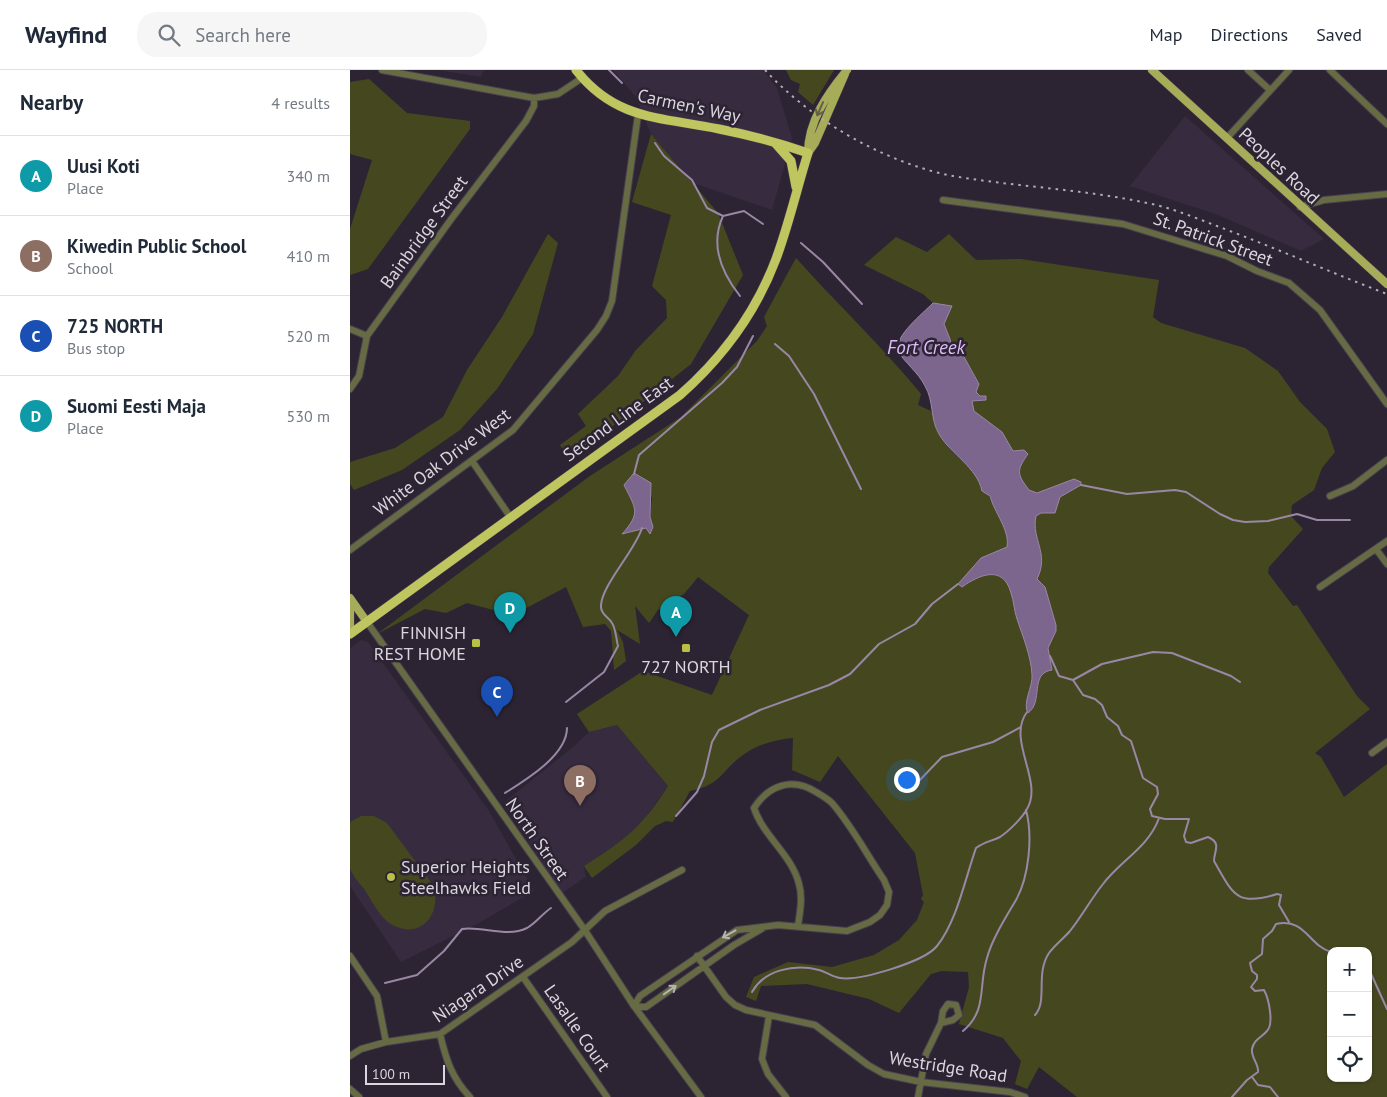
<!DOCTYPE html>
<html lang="en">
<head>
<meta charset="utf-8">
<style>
	:root { --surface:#fff; --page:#f6f6f7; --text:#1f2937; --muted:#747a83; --line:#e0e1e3; --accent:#656d3e }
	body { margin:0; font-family:"PT Sans",sans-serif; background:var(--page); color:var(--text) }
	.controls { position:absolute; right:15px; bottom:15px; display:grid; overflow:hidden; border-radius:10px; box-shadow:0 1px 4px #0004 }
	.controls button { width:45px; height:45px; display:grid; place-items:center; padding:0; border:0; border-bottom:1px solid var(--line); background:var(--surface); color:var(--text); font:25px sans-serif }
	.scale { position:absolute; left:15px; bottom:12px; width:80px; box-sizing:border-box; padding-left:5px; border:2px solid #dbd5df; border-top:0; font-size:14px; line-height:18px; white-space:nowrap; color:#dbd5df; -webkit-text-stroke:4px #2d2433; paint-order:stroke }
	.you { position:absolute; left:556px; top:709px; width:18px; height:18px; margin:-12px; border:4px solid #fff; border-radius:50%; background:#1a73e8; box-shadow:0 0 0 8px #1a73e833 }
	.badge { display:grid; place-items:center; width:32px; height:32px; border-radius:50%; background:var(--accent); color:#fff; font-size:16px; font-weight:700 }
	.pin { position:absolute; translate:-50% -41px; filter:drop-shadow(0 1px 2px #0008) }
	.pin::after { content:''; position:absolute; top:26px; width:18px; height:15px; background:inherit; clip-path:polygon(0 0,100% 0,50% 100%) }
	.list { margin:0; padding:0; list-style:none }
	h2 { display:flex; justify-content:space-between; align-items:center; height:65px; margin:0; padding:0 20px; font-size:21px }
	h2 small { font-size:16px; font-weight:400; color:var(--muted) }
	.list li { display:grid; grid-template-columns:32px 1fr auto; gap:15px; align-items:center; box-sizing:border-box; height:80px; padding:0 20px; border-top:1px solid var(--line) }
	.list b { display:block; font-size:19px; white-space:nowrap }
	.list p { margin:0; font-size:16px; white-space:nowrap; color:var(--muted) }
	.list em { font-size:16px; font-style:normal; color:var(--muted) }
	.icon { flex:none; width:28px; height:28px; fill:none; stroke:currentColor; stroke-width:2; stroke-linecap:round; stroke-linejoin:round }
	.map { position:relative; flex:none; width:1037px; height:1027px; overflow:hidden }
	header { display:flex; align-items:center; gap:30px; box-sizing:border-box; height:70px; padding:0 25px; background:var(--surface); border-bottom:1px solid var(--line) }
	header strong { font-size:24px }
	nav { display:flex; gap:28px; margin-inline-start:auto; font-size:18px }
	.search { width:350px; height:45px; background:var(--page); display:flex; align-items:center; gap:12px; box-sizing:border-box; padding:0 18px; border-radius:20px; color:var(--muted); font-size:19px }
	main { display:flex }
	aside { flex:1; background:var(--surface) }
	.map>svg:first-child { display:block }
</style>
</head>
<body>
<header>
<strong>Wayfind</strong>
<div class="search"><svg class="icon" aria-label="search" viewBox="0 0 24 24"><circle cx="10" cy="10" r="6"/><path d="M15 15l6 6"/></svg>Search here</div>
<nav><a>Map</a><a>Directions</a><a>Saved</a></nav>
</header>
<main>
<aside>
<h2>Nearby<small>4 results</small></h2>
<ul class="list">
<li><span class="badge" style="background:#0f9aa8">A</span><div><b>Uusi Koti</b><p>Place</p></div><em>340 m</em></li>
<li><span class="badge" style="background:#8d6e63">B</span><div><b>Kiwedin Public School</b><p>School</p></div><em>410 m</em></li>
<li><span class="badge" style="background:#1a4fb4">C</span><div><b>725 NORTH</b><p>Bus stop</p></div><em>520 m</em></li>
<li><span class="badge" style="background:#0f9aa8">D</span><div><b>Suomi Eesti Maja</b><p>Place</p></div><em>530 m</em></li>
</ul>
</aside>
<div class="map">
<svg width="1037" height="1027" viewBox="0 0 1037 1027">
	<rect width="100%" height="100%" fill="#2d2433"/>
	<!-- built -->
	<path fill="#372b3f" d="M88,0H134L131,7Z
		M263,0H413L427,18L442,68L422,140L343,113L301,64L286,27Z
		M835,46L974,169L951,181L868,145L780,116Z
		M11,570L18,572L139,741L184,821L127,854L51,892L0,816V578Z
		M267,655L318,716L289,757L266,775L234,796L236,807L212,823L153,733L222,678L239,662Z"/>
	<!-- green -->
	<path fill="#45481f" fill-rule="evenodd" d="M436,0H484L463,35L448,22L450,14L441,10Z
		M19,9L57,43L120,51V59L18,199L0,205V159L22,90L0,84V12Z
		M301,64L368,143L393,205L341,294L220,390L210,375L236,356L228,344L268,306L286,280L317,248L316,230L302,216L321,145L282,132Z
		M198,164L208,173L183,264L147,319L110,360L52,400L4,420L0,414V392L45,378L93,347L117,300L152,247Z
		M599,164L626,190L671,189L809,210L803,247L811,253L895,278L928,301L950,332L977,359L985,382L972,398L964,420L942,435L941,446L953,459L919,497L918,503L943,536L947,535L1007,626L1020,639L965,683L971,687L994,727L1037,694V1027H727L689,997L677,1019L665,1014L671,991L653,968L609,954L619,917L618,902L592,901L581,904L549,943L519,929L457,914L411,916L406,931L396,927L404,907L438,892L482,897L524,885L549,870L567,850L574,832L571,829L573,825L565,783L488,686L470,712L442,700L443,668C428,669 409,674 396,683C372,698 373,715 340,721L323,752L316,751L305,756L286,775L242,808L234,796C275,770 292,757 318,716L267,655L239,662L227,644L293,601L362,625L399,545L348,507L334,524L308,540L299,553L285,536L290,574L267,560L273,572L276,591L264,600L261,561L255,554L233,557L216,517L167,543L151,542L117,533L96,543L75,539L27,564L240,406L331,347L407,271L417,256L414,247L446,188C487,234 532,276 571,324L568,335L581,341C586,353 588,365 597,376C610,392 628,401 632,421L638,423L641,432L678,384L674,380L663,382L652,362L630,347L622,338V331L636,330V327L631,326L625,322L629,313L613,285L601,280L600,269L594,254L601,236L583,233L573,224L514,195L546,167L577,182ZM275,415L302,427L300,447L303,457L300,464L296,458L273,462C292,443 286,438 275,415ZM981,881H1018V1008H981Z
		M11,746H24L37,753L82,814C93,839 75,868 47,857C32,852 23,833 15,820C10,814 2,805 0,798C0,784 0,766 0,752Z"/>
	<!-- water -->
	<path fill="#7d668e" stroke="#9987a6" d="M583,233L602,236L594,254L600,269L602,280L613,285L629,314L626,322L630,326H636V330L622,331L624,341L652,362L663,381L674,380L678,384C667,400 666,403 679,420L687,423L724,409L731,412V415L710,427L705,443H691L686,446C681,470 700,483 687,509L695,517L706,555V561L698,578L702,600C679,603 694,632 678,643C672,633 683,617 682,605C681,586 673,567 667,549C664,540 664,532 661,523C653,494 629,505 612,517L608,514L631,488L657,477C660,460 644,442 640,426L632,421C627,397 601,385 589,364C580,349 584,331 575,316C568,302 555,293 547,280C546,265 572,244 583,233Z
		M284,403L301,413L300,447L303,457L300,464L296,458L272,464C291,443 286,439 274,415Z"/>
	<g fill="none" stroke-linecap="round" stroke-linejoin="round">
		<!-- stream -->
		<path stroke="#9987a6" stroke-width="2" d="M259,0L272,13
			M305,73L314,86L342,110L357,138L373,146L394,141L413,154
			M373,146C360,174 371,202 390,226
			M451,173L473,192L512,234
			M425,274L439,286L464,324L511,419
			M284,404L289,385L372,313L387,297L403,266
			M731,415L777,424L825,420L836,422L870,444L883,450L895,452L918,451L947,444L967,450H1000
			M700,586L709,606L723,610
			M723,610L733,625L745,629L752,635L757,647L768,656L772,665L781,671L793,708L807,717L808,724L800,739L802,746L815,749H839L834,766L836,772L841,773L858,767C872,773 864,781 864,791C883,824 886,837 927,824L931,825L929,835L939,852
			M723,610L752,594L803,582L822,583L881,606L890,612
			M216,632L254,602L268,576C266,569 266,559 262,553C259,547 251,545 251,537C250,517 285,481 292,458
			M567,713L592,687L643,672L671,657
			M155,723C176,710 217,685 217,658
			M326,746L347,722L354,706L362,672L369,660L410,640L479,615L500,604L529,574L565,554L582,534L608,514
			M1018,897L1037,939
			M35,913L67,905L94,881L112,859C133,856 157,868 177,858C186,853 192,844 201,838
			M402,922C415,899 445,894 469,900C476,902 483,907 490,908C510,911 574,892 587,876C607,851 615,809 626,778C634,772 642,771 650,767C659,761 672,748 677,739C694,711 656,670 677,642
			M685,945C698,931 685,904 699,883C705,875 713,869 720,861C732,846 741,829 753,814C770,791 799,777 809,748
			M613,961C638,940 628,916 637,888C642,869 656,847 666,830C679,807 683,766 676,740
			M902,1007L908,1015L920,1017L928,1027
			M882,1027L897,1010L908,1002C909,994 901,988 902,979C904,969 911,968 917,961C924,954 919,929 914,920L905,921L901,917L907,909V905L902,901L900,893L912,884L913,869L922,861L926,854C955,847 959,876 981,882"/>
		<defs>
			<path id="minor" d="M32,0L184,28L208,24L232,8
				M898,0L920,20
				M980,0L1037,54
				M877,68L939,0
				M593,130L773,154L877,186L907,201L939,213L970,240L1037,334
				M950,137L974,130L1037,124
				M0,259L17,266
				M0,319L9,306L17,266L102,148L176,51L184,36V28
				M122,391L161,448
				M980,426L1003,416L1037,390
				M1026,479L1037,494
				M0,480L163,360L247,260L256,246L262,231L288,45
				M970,517L1037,471
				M17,552L234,859L284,936L351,1027
				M1022,683L1037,672
				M0,886L27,926L36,972
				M347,886L376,927L385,935L396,940L465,955L518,995L534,1004L571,1012L660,1022L675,1027
				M173,907L257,1027
				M598,934L606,935L609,945L603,950L591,953L593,941Z
				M284,936L290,926L387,860L428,855L497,861L520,852L530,845L537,835L539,822L534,810C517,785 502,756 482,733C478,729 471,725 466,722C442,707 419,715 404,738C413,766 442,785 449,814C453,827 450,842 448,856
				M284,936L296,937L384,875L413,858
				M419,946L412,989L418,1004L436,1027
				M90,964C96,990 102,1008 120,1027
				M0,986L11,979L36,972L90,964L222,872L255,841L332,800
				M0,1019L9,1027
				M568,1027L576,984L591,953"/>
			<path id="major" d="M802,0L1037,214
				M458,83C458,51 478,23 497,0
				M458,83L465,73L495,4
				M0,528L17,552
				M0,536V555"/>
			<path id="highway" d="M426,74L441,91L446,117
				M0,564L330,325C372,288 406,242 426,189C439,154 447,118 458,83C429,73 400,65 369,59C312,47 266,51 226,0"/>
		</defs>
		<!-- minor casing -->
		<use href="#minor" stroke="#49404f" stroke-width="8"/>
		<!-- major casing -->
		<use href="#major" stroke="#49404f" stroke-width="9"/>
		<!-- highway casing -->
		<use href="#highway" stroke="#49404f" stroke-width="10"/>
		<!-- minor -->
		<use href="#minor" stroke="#676b44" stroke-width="6"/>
		<!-- major -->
		<use href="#major" stroke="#a6ac58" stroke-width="8"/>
		<!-- highway -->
		<use href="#highway" stroke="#bfc65f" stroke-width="9"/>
		<!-- rail -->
		<path stroke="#b1abb6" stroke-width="2" stroke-dasharray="2.5 5" stroke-linecap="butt" d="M415,0C461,50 535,93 603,106C667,117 733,119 797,133C823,138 848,149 872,158C928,179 982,203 1037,224"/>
	</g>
	<!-- one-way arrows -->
	<defs><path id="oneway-shaft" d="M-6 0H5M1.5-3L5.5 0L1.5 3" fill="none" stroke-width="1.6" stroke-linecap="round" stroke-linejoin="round" transform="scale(1.25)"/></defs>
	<use stroke="#636144" href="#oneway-shaft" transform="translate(470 39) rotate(114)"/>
	<g stroke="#b8b5b0">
		<use href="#oneway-shaft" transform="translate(379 864) rotate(151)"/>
		<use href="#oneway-shaft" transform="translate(320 920) rotate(-35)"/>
	</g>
	<!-- markers -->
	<g fill="#bac046" stroke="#2d2433" stroke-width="2">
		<rect x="121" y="568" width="10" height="10" rx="2.5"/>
		<rect x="331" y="573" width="10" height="10" rx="2.5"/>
		<circle cx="41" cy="807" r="5"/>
	</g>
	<g text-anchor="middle" stroke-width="5" stroke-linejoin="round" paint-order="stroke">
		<!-- street labels -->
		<g font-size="18" fill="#dbd5df" stroke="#2d2433">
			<text transform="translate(339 36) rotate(12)" y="6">Carmen's Way</text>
			<text transform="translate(929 96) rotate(43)" y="6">Peoples Road</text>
			<text transform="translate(74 162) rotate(-54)" y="6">Bainbridge Street</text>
			<text transform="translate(863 169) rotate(20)" y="6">St. Patrick Street</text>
			<text transform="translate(268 349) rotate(-36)" y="6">Second Line East</text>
			<text transform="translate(92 392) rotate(-37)" y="6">White Oak Drive West</text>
			<text transform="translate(187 769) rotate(55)" y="6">North Street</text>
			<text transform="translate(128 919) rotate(-34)" y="6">Niagara Drive</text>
			<text transform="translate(227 958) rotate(55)" y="6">Lasalle Court</text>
			<text transform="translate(598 997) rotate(9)" y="6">Westridge Road</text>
		</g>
		<!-- poi labels -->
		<g font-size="18" fill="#dbd5df" stroke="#2d2433" text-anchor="end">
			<text x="116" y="569">FINNISH<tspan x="116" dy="21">REST HOME</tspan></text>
			<text x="336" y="603" text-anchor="middle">727 NORTH</text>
			<text x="51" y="803" text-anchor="start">Superior Heights<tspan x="51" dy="21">Steelhawks Field</tspan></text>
		</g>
		<!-- water labels -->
		<g font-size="19" font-style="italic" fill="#dfbafb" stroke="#2d2433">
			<text x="576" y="284">Fort Creek</text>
		</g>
	</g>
</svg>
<div class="controls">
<button>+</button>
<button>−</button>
<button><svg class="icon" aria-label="locate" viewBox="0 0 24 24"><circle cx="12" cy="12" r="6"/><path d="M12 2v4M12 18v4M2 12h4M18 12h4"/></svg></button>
</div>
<div class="scale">100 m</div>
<div class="you"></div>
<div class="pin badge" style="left:326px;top:567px;background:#0f9aa8">A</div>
<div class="pin badge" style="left:230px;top:736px;background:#8d6e63">B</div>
<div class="pin badge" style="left:147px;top:647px;background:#1a4fb4">C</div>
<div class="pin badge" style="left:160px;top:563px;background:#0f9aa8">D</div>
</div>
</main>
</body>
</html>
